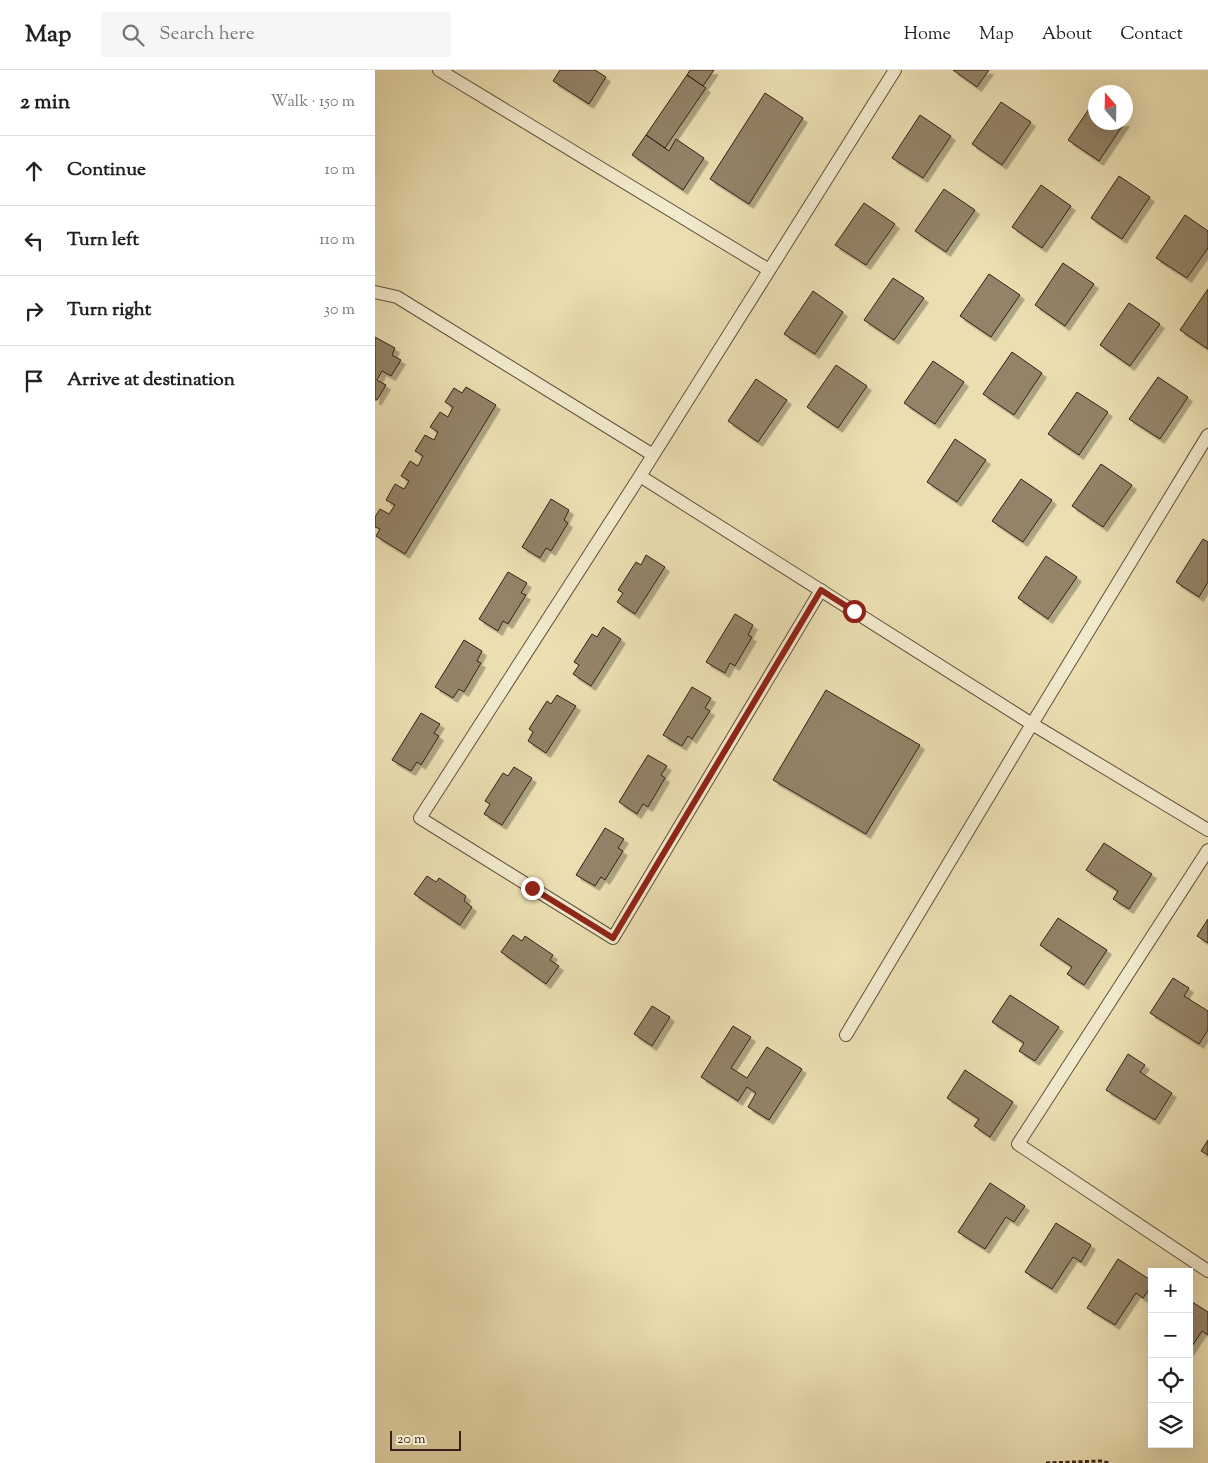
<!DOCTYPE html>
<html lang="en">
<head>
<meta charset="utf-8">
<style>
	:root { --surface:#fff; --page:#f6f6f6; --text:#222; --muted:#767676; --line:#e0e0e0 }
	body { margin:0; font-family:"Sorts Mill Goudy",serif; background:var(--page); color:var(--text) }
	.controls { position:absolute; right:15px; bottom:15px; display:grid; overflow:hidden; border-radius:0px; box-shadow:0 5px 20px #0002 }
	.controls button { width:45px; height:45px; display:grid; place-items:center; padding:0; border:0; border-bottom:1px solid var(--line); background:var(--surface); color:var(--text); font:25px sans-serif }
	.compass { position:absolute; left:713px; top:15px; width:45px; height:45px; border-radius:50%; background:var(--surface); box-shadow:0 5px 20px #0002; rotate:340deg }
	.scale { position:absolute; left:15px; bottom:12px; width:71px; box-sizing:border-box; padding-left:5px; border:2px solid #342017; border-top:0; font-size:14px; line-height:18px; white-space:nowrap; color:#342017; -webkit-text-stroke:4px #f2eacd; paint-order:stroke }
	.stop { position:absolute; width:15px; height:15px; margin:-11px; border:4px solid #8f2418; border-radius:50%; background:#fff }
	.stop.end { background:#8f2418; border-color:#fff; box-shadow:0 1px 5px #0008 }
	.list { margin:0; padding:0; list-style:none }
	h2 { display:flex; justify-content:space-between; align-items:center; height:65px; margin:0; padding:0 20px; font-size:21px }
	h2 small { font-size:16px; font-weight:400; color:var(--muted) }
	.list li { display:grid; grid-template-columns:32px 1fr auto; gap:15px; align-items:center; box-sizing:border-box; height:70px; padding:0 20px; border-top:1px solid var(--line) }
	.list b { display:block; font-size:19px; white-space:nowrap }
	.list em { font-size:16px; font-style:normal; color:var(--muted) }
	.icon { flex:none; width:28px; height:28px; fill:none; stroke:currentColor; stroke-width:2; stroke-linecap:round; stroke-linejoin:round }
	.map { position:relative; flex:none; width:833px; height:1393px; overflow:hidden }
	header { display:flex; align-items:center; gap:30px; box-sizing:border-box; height:70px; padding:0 25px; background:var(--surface); border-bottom:1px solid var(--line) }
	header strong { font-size:24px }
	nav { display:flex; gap:28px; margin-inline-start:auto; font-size:18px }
	.search { width:350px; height:45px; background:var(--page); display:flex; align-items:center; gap:12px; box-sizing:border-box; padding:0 18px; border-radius:0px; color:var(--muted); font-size:19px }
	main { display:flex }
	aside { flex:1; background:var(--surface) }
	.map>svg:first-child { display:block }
</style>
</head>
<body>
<header>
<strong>Map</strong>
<div class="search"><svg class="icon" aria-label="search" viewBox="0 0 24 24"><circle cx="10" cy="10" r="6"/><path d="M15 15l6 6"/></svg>Search here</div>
<nav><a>Home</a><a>Map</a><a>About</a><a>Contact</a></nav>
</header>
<main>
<aside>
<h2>2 min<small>Walk · 150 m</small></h2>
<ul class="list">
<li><svg class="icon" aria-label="ahead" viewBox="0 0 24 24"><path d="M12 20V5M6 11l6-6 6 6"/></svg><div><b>Continue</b></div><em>10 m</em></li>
<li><svg class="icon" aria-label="left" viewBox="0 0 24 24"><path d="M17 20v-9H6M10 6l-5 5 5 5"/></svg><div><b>Turn left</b></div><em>110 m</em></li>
<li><svg class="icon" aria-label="right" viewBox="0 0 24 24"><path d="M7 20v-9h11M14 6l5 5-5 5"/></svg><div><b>Turn right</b></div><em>30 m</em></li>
<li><svg class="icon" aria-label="arrive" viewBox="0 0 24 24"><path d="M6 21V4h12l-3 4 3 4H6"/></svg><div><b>Arrive at destination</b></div></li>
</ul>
</aside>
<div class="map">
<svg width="833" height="1393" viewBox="0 0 833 1393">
	<defs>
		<filter id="shadow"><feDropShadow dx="4.5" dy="4.5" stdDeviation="0" flood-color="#0004"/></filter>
	</defs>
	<rect width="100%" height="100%" fill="#ebdfb2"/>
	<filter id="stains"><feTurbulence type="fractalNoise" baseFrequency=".004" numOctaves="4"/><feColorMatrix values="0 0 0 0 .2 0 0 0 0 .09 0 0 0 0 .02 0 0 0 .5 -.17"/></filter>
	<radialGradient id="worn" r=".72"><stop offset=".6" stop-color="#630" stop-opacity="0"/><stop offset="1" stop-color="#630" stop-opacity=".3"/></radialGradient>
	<!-- building -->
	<path fill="#938368" stroke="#342017" filter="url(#shadow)" d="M185,0H220L231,7L214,34L178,11Z
		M315,0H339L328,16L312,5Z
		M578,0H614L602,17Z
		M312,5L331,18L290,78L271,65Z
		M390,23L428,48L374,134L335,109Z
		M720,30V52H750L724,91L693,70Z
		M626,32L656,52L627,95L597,74Z
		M545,45L576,66L548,108L517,88Z
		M271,65L294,81L301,69L329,88L308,120L257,85Z
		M744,106L775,127L747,169L716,148Z
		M666,115L696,136L667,178L637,157Z
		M569,119L600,140L571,182L540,161Z
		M489,133L520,154L491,195L460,175Z
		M810,145L833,161V178L812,208L781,188Z
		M688,193L719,214L690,256L660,235Z
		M614,204L645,225L616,267L585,246Z
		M518,208L549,228L519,270L489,250Z
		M833,219V279L805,260Z
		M438,221L468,242L440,284L409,264Z
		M754,233L785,254L755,296L725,275Z
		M0,267L20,278L17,285L26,290L16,306L7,301L2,310L11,315L2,330H0Z
		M637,282L667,303L639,345L608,324Z
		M558,291L589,312L560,354L529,333Z
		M461,295L492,316L463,358L432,337Z
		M783,307L813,327L785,369L754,349Z
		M381,309L412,330L383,372L353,351Z
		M91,317L121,335L30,484L1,466L5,459L0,457V447L5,439L14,444L20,435L11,430L20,414L29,419L34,411L26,406L35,391L43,396L48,386L40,381L50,365L59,370L63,362L55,357L65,342L73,347L78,337L70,332L79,318L87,323Z
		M702,322L733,342L704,385L673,364Z
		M580,369L611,390L582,432L552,412Z
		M726,394L757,415L728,457L697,436Z
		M646,409L677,430L648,472L617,451Z
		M176,429L194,440L189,450L193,453L176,481L171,478L165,488L147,477Z
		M828,469L833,472V512L824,527L801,512Z
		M271,485L290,497L260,544L242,532L248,523L243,520L261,492L266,495Z
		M671,486L702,507L673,549L643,528Z
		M133,502L152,513L146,523L151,525L133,554L128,551L123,561L104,549Z
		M360,544L378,555L373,565L377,567L360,596L355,593L350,603L331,592Z
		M228,557L246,569L216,616L198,604L204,595L199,592L217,564L222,567Z
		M89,570L107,581L102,591L106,593L89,622L84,619L78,628L60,617Z
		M317,617L336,628L330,638L335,641L317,669L313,666L307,676L288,665Z
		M451,620L545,675L491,764L398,710Z
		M182,625L201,636L171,683L153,671L158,662L154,659L172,631L176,634Z
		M46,643L65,654L59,663L64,666L46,695L42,692L36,701L17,690Z
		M273,685L292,696L286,705L290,708L273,737L268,734L262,744L244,732Z
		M139,697L157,708L127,755L109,744L115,734L110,731L128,703L133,706Z
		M230,758L249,769L243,778L248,781L230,810L226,807L220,816L201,805Z
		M729,773L777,804L754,839L738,829L743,821L711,800Z
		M52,806L61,812L64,808L91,826L89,831L97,837L85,855L39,824Z
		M683,848L732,880L709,915L692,904L697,897L665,875Z
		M833,849V873L822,866Z
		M138,865L147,871L150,866L178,885L175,890L184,896L171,914L126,882Z
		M798,908L814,918L809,926L833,941V960L824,974L775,943Z
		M635,925L684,957L660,991L644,981L649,973L617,952Z
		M277,936L295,947L277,976L259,964Z
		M358,956L376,967L356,998L372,1008L392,977L427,999L394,1050L373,1037L381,1023L372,1017L363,1031L326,1007Z
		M753,984L770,995L765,1002L797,1023L780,1050L731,1020Z
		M590,1000L638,1032L615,1067L599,1056L604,1049L572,1028Z
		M833,1070V1085L826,1081Z
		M615,1113L650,1136L639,1152L631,1147L610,1179L583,1162Z
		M681,1153L716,1175L706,1192L698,1187L677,1219L650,1202Z
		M743,1189L777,1211V1215L768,1228L761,1223L740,1255L712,1238Z
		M814,1230L833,1242V1265L827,1261L814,1281Z"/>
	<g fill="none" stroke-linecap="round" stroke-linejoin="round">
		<defs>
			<path id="lane" d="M64,0L394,200
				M520,0L265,406L657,654L833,760
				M0,222L22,227L278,385
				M265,406L45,748L238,868L446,520
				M833,780L643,1074L833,1201
				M471,965L657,654L833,365"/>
		</defs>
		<!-- lane casing -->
		<use href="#lane" stroke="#62503e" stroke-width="14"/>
		<!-- path -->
		<path stroke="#342017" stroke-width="3" stroke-dasharray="4 2.5" stroke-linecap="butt" d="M671,1393L726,1391L734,1393"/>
		<!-- lane -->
		<use href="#lane" stroke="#f2eacd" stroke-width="12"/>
	</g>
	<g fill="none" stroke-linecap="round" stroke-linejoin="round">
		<!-- route -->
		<path stroke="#8f2418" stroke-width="6" d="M157,818L238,868L446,520L479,541"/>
	</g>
	<rect width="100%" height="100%" filter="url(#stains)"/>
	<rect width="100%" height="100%" fill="url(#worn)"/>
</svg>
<div class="controls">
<button>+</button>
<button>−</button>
<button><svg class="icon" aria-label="locate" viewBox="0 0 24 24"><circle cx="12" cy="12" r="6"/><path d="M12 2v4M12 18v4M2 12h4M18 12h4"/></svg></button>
<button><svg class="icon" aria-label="layers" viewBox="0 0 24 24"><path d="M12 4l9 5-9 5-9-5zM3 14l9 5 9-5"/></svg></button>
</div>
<svg class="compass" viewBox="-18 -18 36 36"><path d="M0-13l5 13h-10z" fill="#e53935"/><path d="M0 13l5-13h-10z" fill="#767676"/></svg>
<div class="scale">20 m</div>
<div class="stop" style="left:479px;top:541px"></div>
<div class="stop end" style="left:157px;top:818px"></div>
</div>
</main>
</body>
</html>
